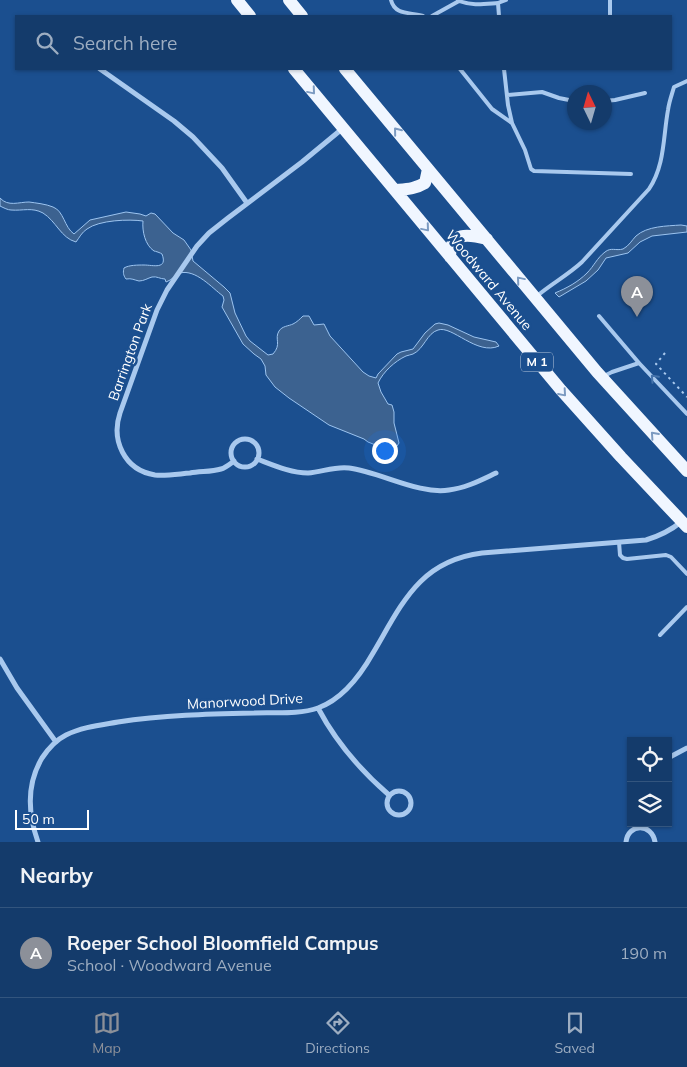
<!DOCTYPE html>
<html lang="en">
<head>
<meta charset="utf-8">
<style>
	:root { --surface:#143b6b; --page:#214673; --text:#f1f3f6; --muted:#9dadc1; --line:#33557e; --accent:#8c9099 }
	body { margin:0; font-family:Mulish,sans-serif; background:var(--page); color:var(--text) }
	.controls { position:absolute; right:15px; bottom:15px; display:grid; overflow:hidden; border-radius:0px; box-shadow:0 1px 4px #0004 }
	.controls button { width:45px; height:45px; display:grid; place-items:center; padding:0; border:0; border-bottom:1px solid var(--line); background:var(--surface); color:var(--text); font:25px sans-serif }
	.compass { position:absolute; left:567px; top:85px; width:45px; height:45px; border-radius:50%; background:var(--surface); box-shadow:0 1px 4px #0004; rotate:355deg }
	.scale { position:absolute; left:15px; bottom:12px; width:74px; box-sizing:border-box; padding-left:5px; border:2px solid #fff; border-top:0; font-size:14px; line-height:18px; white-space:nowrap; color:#fff; -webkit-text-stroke:4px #1b4f8f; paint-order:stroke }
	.you { position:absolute; left:384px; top:450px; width:18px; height:18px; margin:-12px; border:4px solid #fff; border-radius:50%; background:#1a73e8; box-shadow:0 0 0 8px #1a73e833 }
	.badge { display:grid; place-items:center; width:32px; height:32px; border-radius:50%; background:var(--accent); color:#fff; font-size:16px; font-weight:700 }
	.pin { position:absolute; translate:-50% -41px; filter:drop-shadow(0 1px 2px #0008) }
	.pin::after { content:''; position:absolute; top:26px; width:18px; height:15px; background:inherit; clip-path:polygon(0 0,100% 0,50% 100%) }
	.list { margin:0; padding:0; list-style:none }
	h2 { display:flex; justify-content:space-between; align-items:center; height:65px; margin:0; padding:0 20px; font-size:21px }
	h2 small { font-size:16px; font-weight:400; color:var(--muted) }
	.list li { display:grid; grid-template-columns:32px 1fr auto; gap:15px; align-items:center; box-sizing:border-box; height:90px; padding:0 20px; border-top:1px solid var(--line) }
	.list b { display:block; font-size:19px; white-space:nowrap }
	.list p { margin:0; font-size:16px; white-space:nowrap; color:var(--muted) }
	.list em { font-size:16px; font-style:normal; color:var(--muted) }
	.icon { flex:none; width:28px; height:28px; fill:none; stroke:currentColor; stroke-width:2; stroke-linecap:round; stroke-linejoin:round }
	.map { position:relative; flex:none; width:687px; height:842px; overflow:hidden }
	.search { position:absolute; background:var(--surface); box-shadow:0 1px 4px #0004; left:15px; right:15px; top:15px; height:55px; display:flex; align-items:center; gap:12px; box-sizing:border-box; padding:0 18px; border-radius:0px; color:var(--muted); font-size:19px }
	.sheet { height:155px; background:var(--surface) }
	nav { display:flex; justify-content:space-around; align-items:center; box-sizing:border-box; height:70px; border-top:1px solid var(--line); background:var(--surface); font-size:14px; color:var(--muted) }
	nav a { display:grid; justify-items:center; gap:2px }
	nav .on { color:var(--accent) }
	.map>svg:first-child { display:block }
</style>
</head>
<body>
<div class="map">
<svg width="687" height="842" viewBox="0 0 687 842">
	<rect width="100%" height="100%" fill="#1b4f8f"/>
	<!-- water -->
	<path fill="#3c6290" stroke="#9cc4f0" d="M0,198C8,207 19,202 29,202C36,203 46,204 53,207C64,211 64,227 74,234L90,220L126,212L140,214L146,216L151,213L155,214L173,233L184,240L191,250L193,261L224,287L230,293L235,313L246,336L250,341L268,355L273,354C282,344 274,339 279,331C282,326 289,326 293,324C297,322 300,319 303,316H309L314,325L324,324L330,336L363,372L369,376L376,378L378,374L397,354L401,352L413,349L425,333L435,324L439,323L448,325L474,337L496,342L499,346C477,356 452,325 438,330C427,333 424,349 413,354C411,355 408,355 406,356C395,361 383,372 378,383L381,392L388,404L392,405L394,412V423L399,443L397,446L389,448H383L368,442L364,439L329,425L289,398L275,387L266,375L265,366L261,359L254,354L243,344L222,307L224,300L223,296C212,288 196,269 180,273C175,275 172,280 166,282L165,279C160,279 157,276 152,277C148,278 144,281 139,281C134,280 132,278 126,279C123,275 123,272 124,268C129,265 138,265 144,265C153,265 168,270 162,254C161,253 155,251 154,251C145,245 142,231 143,221C129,219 99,220 87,229C82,232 79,238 76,242C61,238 56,221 43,213C32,207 23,211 11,210C8,210 4,208 0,206Z
		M681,225L687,226V232L652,236L640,242L628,253L606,258L598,270L586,281L559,297L555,293C567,288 578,282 587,273C594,266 597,258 605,252C611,247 616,251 623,249C629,246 632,240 636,236C647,226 667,226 681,225Z"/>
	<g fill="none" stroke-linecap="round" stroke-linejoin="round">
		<!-- path -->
		<path stroke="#a9c9ee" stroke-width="2" stroke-dasharray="2.5 4" stroke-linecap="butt" d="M665,353L656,364L687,397"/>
		<!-- lane -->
		<path stroke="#a9c9ee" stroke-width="4" d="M391,0C395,16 411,12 423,16
			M458,0L459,1C472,6 484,4 498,3L499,16
			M498,3L506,0
			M432,16L459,1
			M610,16V0
			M460,69L492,109L512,123
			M504,69L508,105L512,123L525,150L531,169L534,171L631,174
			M507,95L542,92L559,98L574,101
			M604,101L615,100L645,93
			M537,296C551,284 568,275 582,262L649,189C665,165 663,137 668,110C669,102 672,94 674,87L687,81
			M599,316L639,363
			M604,376L612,372L639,363L687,414
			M619,542L620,555L623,558L627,559L666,555L671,557L687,574
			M660,635L687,607"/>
		<!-- street -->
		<path stroke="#a9c9ee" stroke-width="5" d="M100,69L174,121L193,137L222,168L247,203
			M231 453a14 14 0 1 1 28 0a14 14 0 1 1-28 0Z
			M257,459C273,465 291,473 308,473C322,472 335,466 349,468C380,472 420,495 449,490C466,488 481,480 496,473
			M234,461C230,464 225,468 221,469C211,472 200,471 190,473C178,474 166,476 155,475C124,470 111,440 120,413L157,310L167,290L197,246L209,233L228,218L302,162L342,129
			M0,659L17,688L56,742
			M318,708C336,742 360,770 389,795
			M668,758L687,748
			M387 803a12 12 0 1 1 24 0a12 12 0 1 1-24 0Z
			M38,842C28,814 26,785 42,758C48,749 56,740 66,735C82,727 101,725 118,722C163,715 208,714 254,713C274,712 298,715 318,708C343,699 360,676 373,653C402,604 419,561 482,553L646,540C659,536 670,531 681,522
			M626,842C628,823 652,823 655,842"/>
		<!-- primary -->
		<path stroke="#f0f6ff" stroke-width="12" d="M237,0L250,16
			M289,0L302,16
			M294,69L561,390L621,457L687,527
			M345,69L597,372L687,471
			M395,190C406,189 415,189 425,183L428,169
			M450,257C450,231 468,234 487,239"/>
	</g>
	<!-- one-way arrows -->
	<defs><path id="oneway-chevron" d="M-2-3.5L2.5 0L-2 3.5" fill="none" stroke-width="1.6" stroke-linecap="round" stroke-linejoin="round" transform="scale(1.25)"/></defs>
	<g stroke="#7b9ac1">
		<use href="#oneway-chevron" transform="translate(312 91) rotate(50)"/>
		<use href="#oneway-chevron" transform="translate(397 131) rotate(-129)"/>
		<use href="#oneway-chevron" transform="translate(426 228) rotate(50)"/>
		<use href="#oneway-chevron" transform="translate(520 280) rotate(-130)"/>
		<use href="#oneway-chevron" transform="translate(563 393) rotate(49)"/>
		<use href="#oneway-chevron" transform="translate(654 435) rotate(-132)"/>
	</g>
	<use stroke="#4674ac" href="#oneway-chevron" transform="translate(654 378) rotate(-133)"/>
	<g text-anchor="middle" stroke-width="5" stroke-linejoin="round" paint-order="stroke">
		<!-- shield labels -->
		<rect fill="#1b4f8f" stroke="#bbcadd" stroke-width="1" x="521" y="352.5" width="32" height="19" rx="4"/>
		<g font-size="12" font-weight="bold" fill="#fff">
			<text x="537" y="366">M 1</text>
		</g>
		<!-- street labels -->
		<g font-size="14" fill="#fff" stroke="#1b4f8f">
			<text transform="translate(489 280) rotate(50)" y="5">Woodward Avenue</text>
			<text transform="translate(130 352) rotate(-70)" y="5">Barrington Park</text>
			<text transform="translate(245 701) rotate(-3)" y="5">Manorwood Drive</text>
		</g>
	</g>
</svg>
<div class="controls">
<button><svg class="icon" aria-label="locate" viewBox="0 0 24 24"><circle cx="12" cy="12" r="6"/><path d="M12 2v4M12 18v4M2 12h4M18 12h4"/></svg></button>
<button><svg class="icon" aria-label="layers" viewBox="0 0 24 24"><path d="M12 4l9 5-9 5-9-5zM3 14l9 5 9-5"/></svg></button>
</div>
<svg class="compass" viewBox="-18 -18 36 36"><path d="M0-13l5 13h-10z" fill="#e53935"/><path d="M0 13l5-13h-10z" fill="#9dadc1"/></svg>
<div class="scale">50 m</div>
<div class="you"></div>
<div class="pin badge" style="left:637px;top:317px">A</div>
<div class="search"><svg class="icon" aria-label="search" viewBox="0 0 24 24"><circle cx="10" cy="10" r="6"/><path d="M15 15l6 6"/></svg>Search here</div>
</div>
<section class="sheet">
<h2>Nearby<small></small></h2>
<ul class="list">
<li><span class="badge">A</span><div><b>Roeper School Bloomfield Campus</b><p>School · Woodward Avenue</p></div><em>190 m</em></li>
</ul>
</section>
<nav>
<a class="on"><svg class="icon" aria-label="map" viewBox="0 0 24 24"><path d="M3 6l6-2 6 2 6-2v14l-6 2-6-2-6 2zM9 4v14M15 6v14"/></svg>Map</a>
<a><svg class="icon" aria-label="directions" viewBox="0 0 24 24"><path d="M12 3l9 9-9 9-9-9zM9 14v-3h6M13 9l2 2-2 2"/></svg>Directions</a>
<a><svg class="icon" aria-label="saved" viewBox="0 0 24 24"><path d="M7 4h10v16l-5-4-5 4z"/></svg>Saved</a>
</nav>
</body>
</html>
